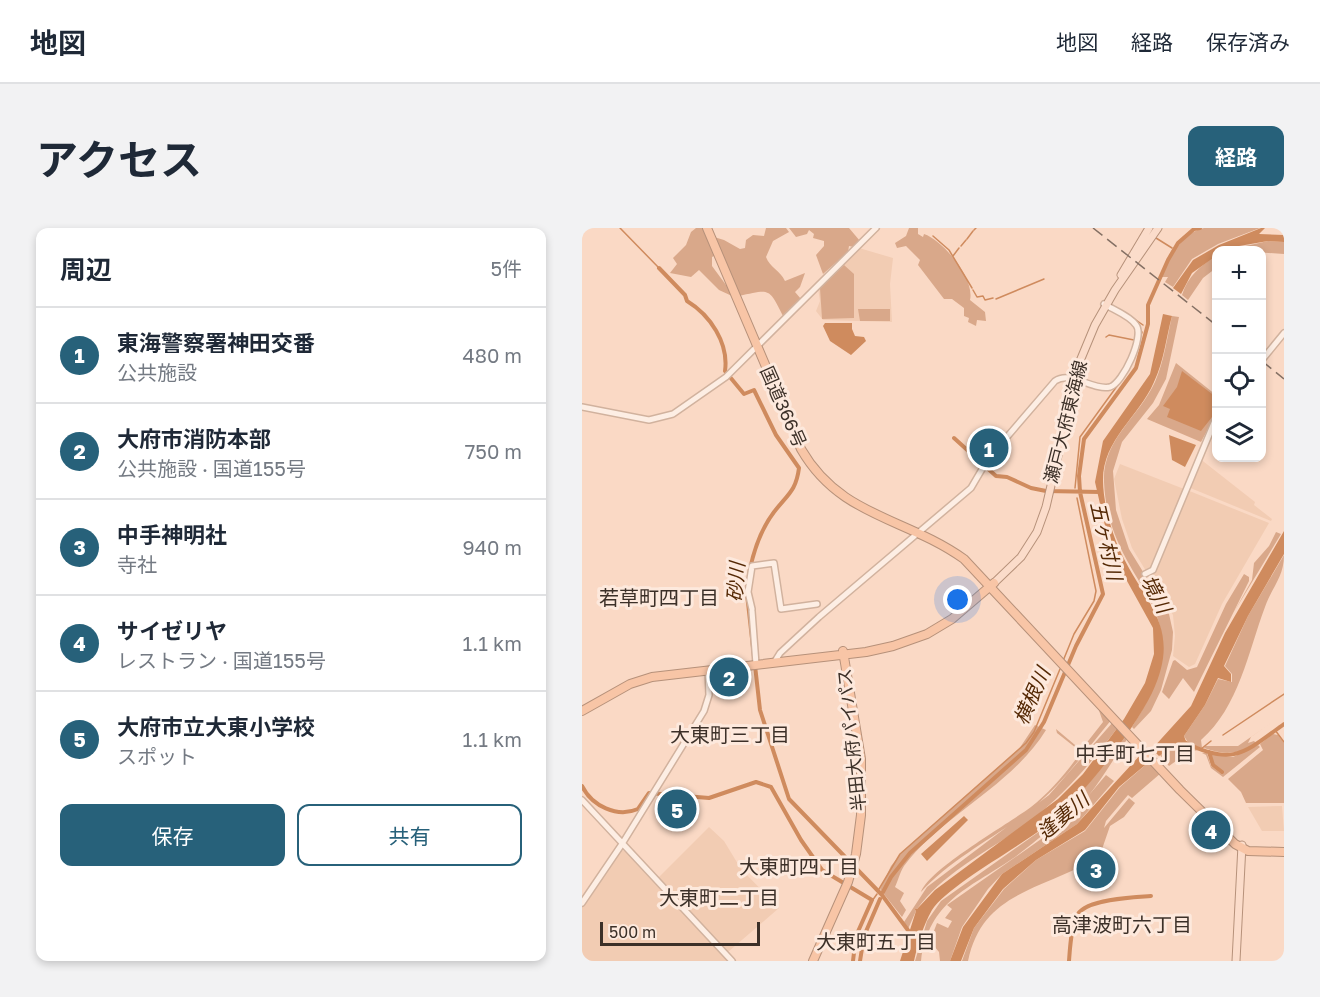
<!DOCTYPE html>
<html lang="ja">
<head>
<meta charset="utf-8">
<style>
	:root { --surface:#fff; --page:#f2f2f3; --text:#1f2937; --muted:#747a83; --line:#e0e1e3; --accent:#27617a }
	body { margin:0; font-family:"Golos Text","Noto Sans JP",sans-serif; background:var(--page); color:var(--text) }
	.controls { position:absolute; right:18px; top:18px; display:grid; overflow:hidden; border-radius:12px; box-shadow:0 3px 9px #0003 }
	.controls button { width:54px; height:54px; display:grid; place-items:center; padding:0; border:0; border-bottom:2px solid var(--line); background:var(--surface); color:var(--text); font:30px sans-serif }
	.scale { position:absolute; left:18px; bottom:15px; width:160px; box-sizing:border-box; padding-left:6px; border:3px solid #3c3028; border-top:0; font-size:16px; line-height:21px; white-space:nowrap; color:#3c3028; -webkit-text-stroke:4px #fde9dd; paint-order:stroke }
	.you { position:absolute; left:376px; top:372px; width:21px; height:21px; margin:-15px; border:4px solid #fff; border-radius:50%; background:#1a73e8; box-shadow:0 0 0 9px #1a73e833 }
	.badge { display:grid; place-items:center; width:39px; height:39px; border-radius:50%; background:var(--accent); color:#fff; font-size:20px; font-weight:700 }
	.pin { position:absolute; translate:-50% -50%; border:3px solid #fff; box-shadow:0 2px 6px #0006 }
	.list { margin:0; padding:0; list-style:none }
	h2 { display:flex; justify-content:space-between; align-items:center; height:78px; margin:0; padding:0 24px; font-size:26px }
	h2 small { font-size:20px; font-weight:400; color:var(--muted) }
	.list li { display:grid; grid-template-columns:39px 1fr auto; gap:18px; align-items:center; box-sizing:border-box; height:96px; padding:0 24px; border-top:2px solid var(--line) }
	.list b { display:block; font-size:22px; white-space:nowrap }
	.list p { margin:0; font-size:20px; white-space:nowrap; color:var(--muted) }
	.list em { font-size:20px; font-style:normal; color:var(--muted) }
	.actions { display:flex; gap:12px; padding:18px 24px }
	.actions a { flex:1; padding:14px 0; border:2px solid var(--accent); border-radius:12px; text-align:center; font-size:21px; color:var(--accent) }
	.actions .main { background:var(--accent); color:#fff }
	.icon { flex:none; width:33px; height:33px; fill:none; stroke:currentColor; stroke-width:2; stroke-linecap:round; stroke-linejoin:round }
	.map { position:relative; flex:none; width:702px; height:733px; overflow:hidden; border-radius:12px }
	header { display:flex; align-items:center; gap:36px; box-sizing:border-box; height:84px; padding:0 30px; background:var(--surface); border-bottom:2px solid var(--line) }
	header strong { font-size:28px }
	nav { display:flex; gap:33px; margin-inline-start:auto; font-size:21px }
	.intro { display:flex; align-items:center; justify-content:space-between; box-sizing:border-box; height:144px; padding:0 36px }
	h1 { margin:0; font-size:42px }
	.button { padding:15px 27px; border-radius:12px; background:var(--accent); color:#fff; font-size:21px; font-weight:700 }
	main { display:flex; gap:36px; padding:0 36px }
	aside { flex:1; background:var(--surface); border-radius:12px; box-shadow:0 3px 9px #0003 }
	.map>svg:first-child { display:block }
</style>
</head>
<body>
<header>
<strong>地図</strong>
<nav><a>地図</a><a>経路</a><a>保存済み</a></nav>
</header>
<div class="intro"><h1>アクセス</h1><a class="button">経路</a></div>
<main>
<aside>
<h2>周辺<small>5件</small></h2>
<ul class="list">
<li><span class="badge">1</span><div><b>東海警察署神田交番</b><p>公共施設</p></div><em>480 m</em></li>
<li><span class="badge">2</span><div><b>大府市消防本部</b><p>公共施設 · 国道155号</p></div><em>750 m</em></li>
<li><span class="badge">3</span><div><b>中手神明社</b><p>寺社</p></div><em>940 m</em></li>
<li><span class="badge">4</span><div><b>サイゼリヤ</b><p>レストラン · 国道155号</p></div><em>1.1 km</em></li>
<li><span class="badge">5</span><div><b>大府市立大東小学校</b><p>スポット</p></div><em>1.1 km</em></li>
</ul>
<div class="actions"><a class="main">保存</a><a>共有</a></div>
</aside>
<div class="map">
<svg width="702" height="733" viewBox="0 0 702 733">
	<rect width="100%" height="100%" fill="#fad9c5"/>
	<!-- built -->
	<path fill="#f2ccb3" d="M277,20L311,30L308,56L310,94L241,92L234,83L238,73L236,60Z
		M617,230L673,274L672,277L690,291L689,293L606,259Z
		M538,236L602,261L571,341L564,343L550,320L540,291L532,251Z
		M605,262L687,295L640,376L613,436L607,439L591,428L593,408L591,387L566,347L573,343Z
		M700,578L702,603H680L666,579Z
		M127,599L142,613L159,641L197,680L146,724L76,650Z
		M39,622L44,623L147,733H0V678L6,673Z"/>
	<!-- green -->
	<path fill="#d9a88a" d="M114,0H122L134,27L130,29V38L144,57H146L150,68L137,62L117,42L109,49L88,45L95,36L91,30L104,17L109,4Z
		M184,0H204L207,4L191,13L184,29C188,40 198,42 203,53L223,45L218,59L213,64L219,71L201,88C186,58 188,62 156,68L132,9L142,12L158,21L163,20L164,12L171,7L182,8Z
		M207,0H267L278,13L272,19L267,18L266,24L241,46L234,27L242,18V13L231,10L232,6L227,2L225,6L214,9Z
		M327,0H336V6L341,9L342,6C362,13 393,51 388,72L403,84L404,93L395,92L394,98L386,94L387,90L382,88V80L370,71H362L336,37L338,32L324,18L315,20L313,15L324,8Z
		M622,0H678L636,16L610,31L591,59L583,54L586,49H579C588,29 599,5 622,0Z
		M686,13L702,14V26L646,22Z
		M634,28V40L621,50L606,72L600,67C606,48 618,38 634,28Z
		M262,37L272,46V90L240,91L238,60Z
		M276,81H308V93H278Z
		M590,88L597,89L584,151L571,175L540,214L531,243L534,282L547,321L587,386L591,404L590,422L579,462L569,483L552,501L550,499C630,375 527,366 522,254C520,212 557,189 573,154C582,133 585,110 590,88Z
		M594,135L634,167V186L619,214L565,191L577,177Z
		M694,304L699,306L652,384L670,352L672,335L687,318Z
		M702,327C702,349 690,359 683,379C666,424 657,479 619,512L620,520L607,516L602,508L623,477L636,451L650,454V446L643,438L666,388Z
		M662,346L667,349V353L612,464L601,450L587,471L580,464L591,433L593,432L605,442L615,439L644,376Z
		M514,474L530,491C505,521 483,553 453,578C417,608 371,629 339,664C347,641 426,596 449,579C468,564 485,544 499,524L475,505L474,501L499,522L521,494Z
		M702,486L669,509L666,515L672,513L674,515C656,527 642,527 622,520L623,518H656Z
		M531,494L536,499C510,534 483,566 448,593C411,621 362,643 335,681L332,680L334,683L326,701L322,694L345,659L467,567Z
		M453,497L464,502C429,559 360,587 322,638C318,644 316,653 313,659L322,665L318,673L324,682L320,689L298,661L309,638L321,623L437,521Z
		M691,506L696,507L702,515V575H664L659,564L646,551L681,522L678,516Z
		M544,508L546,510C526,538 508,575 477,595C462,605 446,620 430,631C386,661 347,673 339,733H333L345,693L359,673L472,593L490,576Z
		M599,516L619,522L608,523L587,538L578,527Z
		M676,517L678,519L641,549L629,540L624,527L620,525H625L629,538L640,546L632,537L628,526L651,529Z
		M568,533L579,545L550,570L546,567L524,593L522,600L547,570L553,575L542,589L528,598L518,627L513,623C508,635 497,640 485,645C438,666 398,676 386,733H380L392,700L422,661L454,632L503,603L538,559Z
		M524,547L532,553L495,596L420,646L406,661L380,699L368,733H358L357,724L348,713L355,695L366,700L370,693L363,690L370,681L365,677L472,602L495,581Z"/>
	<!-- water -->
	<path fill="#cf8b5e" d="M679,0H683L677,6L702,7V14L686,13L634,22V28L610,45L599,66L591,60L611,32L637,17Z
		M581,86L590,88C584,110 582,133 572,154C557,189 521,211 521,252C521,275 530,307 540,327C566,379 600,401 570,465C551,503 503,566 470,593C442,617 367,656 350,682C341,698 336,715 332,733H318L334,683L332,680L335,681L353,662L476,571L501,546L542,491L563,455L572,426L571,400L529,324L513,254L521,213L568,146Z
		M243,95H270V101L273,108L282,109L284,113L269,127L248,113L241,98Z
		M600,143L634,169V184L619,203L585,189L588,181L581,178L595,159Z
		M587,207L614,217L603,239L590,232Z
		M702,303V326L666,388L642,438L649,446V454L636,450L623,477L602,508L605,516H595L577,528L570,521L609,478L643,405Z
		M560,525L568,533L537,559L503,602L454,632L421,661L392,700L379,733H368L381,699L420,646L495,596Z
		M382,588L386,592L345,633L339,626Z"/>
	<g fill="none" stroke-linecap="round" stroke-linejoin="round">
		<!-- stream -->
		<path stroke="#cf8b5e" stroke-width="1.5" d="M38,0L77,40
			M392,2L394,0
			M351,8L367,22L390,60
			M574,10L590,20
			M385,11L391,3
			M379,18L384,12
			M592,21H593
			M371,28L377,20
			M391,62L395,69L401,68L403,72L411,70
			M414,71L462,51
			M551,90L561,97
			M524,109L527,107L552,112
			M556,118L560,104
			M493,260L498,209L538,154
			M481,433L492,406L512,373L514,363L495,270
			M693,502L702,514
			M641,507L702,466
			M619,521L629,513
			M297,661L318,626L444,515L452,504L478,441
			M290,673L295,666"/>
		<!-- river -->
		<path stroke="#cf8b5e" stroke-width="4" d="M77,40L103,67L105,73C128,87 147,115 143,143L162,166L172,162L194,207L217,240C214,263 206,266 192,284C180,300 172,322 168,341
			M372,210L414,248L425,249L449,260L464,263L518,264
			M165,366L178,482L207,571L300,667L328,705
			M602,514C651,539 662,525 702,496
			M627,524L631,537L640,544
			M0,558C10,578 35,590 56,581L67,565L127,570L174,554L189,559L219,612L240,642L290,672L274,708L271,733
			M301,664L309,649L328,625L444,522L462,494L494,418L521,366L498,264L497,248L502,211L554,140L566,96V77L586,32L596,15L612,1L618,0
			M278,733L282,708L298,671
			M487,733C488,720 489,697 496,686C505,671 553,669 569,668"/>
		<defs>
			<path id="secondary" d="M680,132L702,105
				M0,179L67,192L91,186L144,149L294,0
				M563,346L571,342L634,190
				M170,381L166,364L170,338L192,335L199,381L235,376
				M170,383L174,436
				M193,433L198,425L237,389L389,260L406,231L473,153C489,142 511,163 528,159C541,155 563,108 554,97C548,88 532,82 522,76
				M0,572L150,733
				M0,675L40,616L122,483L127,467L126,442"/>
			<path id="primary" d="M539,47L567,0
				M412,355L439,329L455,304L464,279L498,133L513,97L533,62L576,0
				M654,733L660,617"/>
			<path id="highway" d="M125,0L219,221C258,289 323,289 382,331L598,562L653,616L666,623L702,624
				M0,483L48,456L70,449L284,424L311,418L345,406L370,391L412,355
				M231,733L266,654L274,626L279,587V531L261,423"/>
		</defs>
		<!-- secondary casing -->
		<use href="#secondary" stroke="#d1b29e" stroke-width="8"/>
		<!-- primary casing -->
		<use href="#primary" stroke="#b6917a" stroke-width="9"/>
		<!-- highway casing -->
		<use href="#highway" stroke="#b6917a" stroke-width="10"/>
		<!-- secondary -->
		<use href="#secondary" stroke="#fdeee4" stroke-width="5"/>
		<!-- primary -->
		<use href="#primary" stroke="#fbdcca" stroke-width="7"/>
		<!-- highway -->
		<use href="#highway" stroke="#f8c5a6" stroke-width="8"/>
		<!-- rail -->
		<path stroke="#847064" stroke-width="1.5" stroke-dasharray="12 6" stroke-linecap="butt" d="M511,0L634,97
			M680,133L702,151"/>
	</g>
	<g text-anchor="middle" stroke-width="6" stroke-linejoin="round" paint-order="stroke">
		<!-- street labels -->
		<g font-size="18" fill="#3c3028" stroke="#fde9dd">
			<text transform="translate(201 179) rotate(66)" y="6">国道366号</text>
			<text transform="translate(484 194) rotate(-76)" y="6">瀬戸大府東海線</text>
			<text transform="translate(270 512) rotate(-96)" y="6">半田大府パイパス</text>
		</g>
		<!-- water labels -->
		<g font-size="20" font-style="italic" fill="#552905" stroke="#fde9dd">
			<text transform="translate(524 313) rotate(77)" y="7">五ヶ村川</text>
			<text transform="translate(154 354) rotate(-86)" y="7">砂川</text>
			<text transform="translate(574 366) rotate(62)" y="7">境川</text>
			<text transform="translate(450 468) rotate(-66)" y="7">横根川</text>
			<text transform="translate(481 588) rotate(-40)" y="7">逢妻川</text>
		</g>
		<!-- neighbourhood labels -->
		<g font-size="20" fill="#3c3028" stroke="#fde9dd">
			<text x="77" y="377">若草町四丁目</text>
			<text x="148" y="514">大東町三丁目</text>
			<text x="553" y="533">中手町七丁目</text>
			<text x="217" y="646">大東町四丁目</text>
			<text x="137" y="677">大東町二丁目</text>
			<text x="540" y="704">高津波町六丁目</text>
			<text x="294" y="721">大東町五丁目</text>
		</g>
	</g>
</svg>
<div class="controls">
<button>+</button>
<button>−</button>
<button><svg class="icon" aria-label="locate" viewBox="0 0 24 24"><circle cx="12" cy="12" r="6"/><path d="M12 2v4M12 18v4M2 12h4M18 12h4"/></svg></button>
<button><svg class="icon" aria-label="layers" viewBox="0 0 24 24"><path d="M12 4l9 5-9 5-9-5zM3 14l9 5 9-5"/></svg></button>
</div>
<div class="scale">500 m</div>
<div class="you"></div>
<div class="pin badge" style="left:407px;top:220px">1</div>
<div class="pin badge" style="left:147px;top:449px">2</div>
<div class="pin badge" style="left:514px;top:641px">3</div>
<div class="pin badge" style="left:629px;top:602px">4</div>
<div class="pin badge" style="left:95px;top:581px">5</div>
</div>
</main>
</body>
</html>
